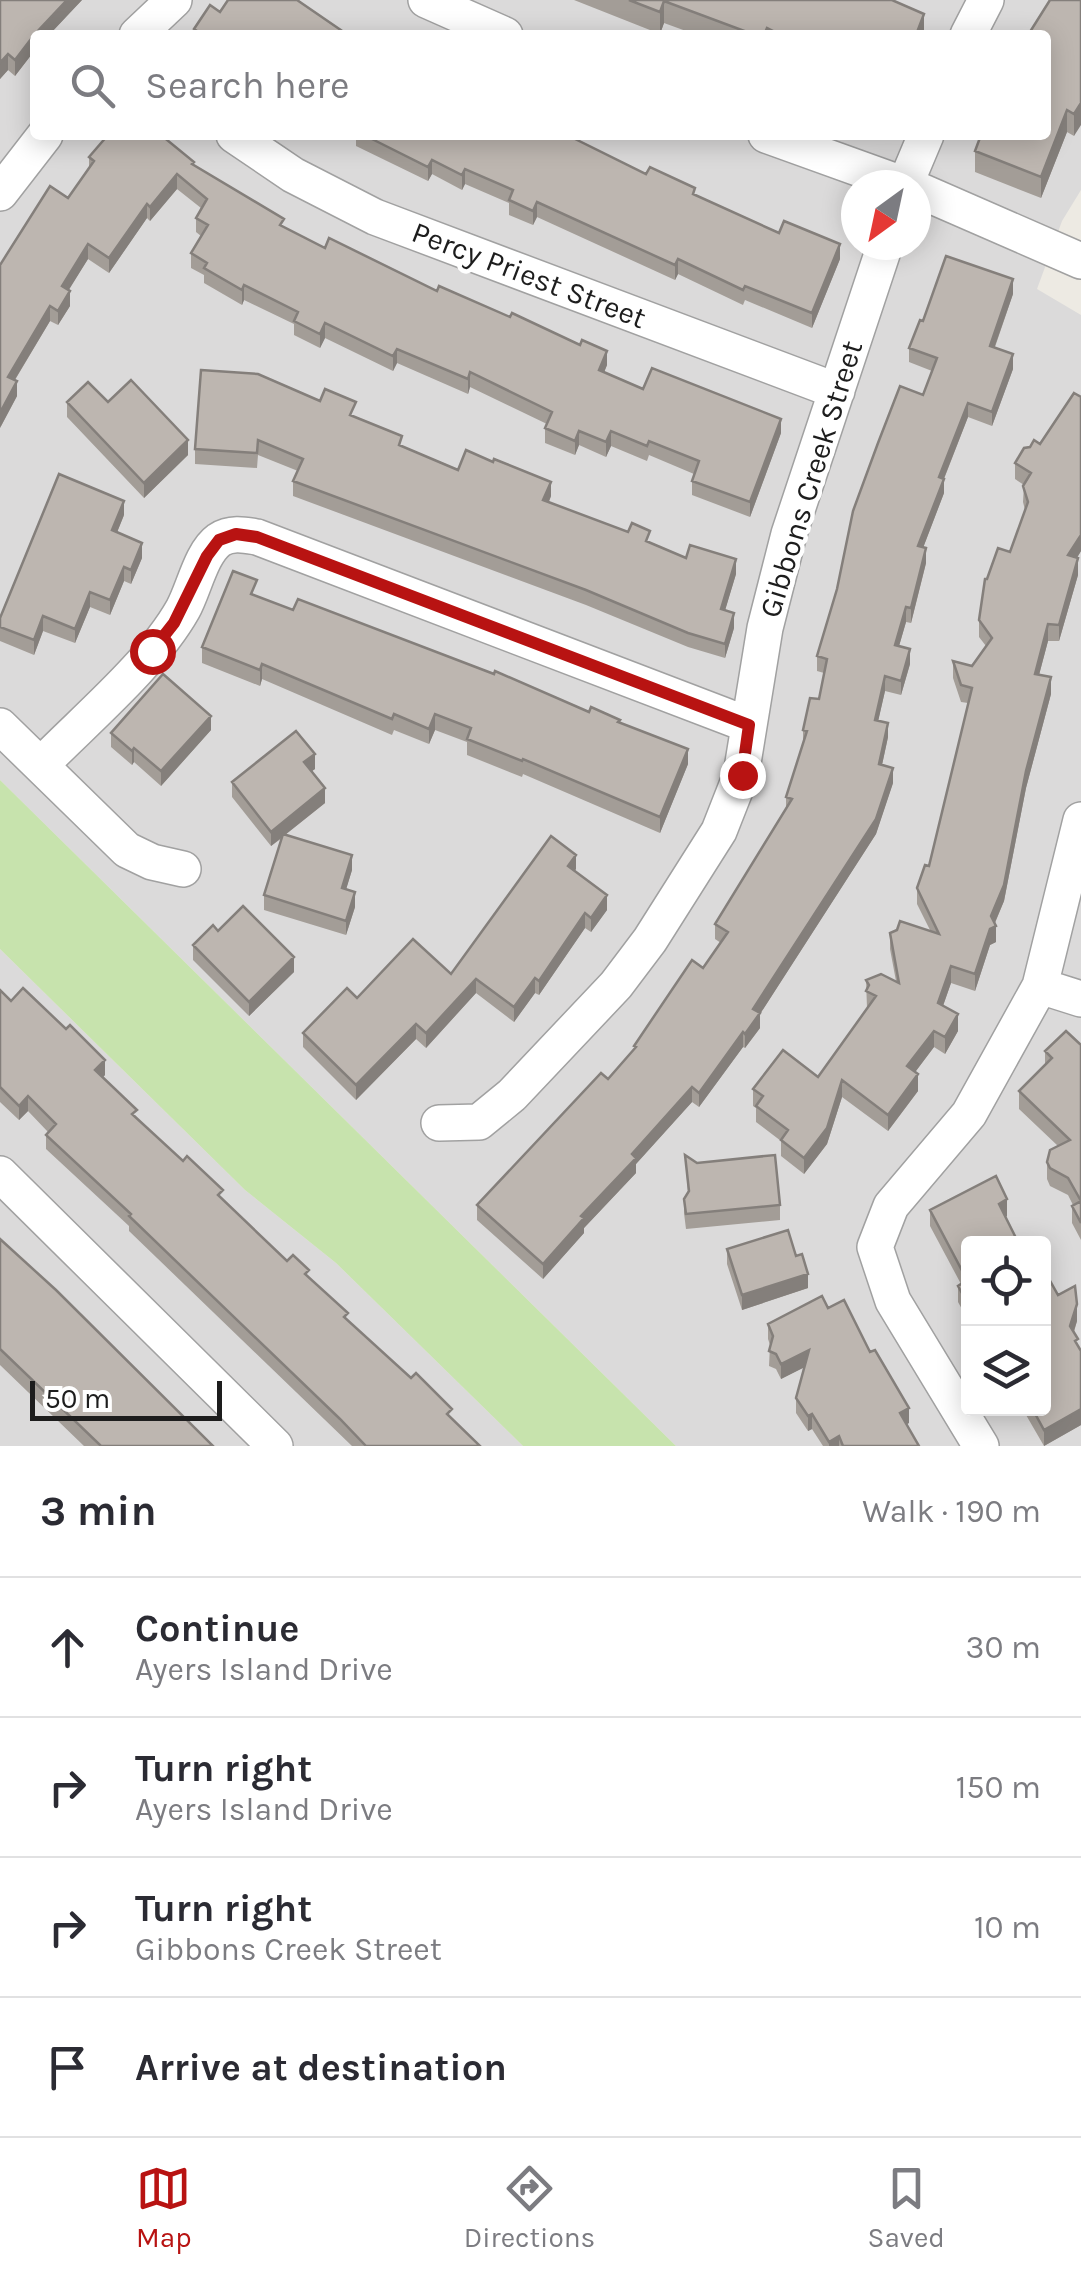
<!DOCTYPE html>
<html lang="en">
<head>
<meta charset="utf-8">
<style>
	:root { --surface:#fff; --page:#f7f7f7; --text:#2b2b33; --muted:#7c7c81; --line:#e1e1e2; --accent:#b81312 }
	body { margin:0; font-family:Karla,sans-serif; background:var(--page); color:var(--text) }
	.controls { position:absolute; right:30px; bottom:30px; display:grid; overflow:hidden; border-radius:10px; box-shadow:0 5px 25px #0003 }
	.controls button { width:90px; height:90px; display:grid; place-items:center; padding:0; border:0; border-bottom:2px solid var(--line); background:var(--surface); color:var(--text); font:50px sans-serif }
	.compass { position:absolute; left:841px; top:170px; width:90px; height:90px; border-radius:50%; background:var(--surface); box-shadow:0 5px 25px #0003; rotate:213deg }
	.scale { position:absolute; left:30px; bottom:25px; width:192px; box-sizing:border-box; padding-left:10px; border:5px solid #1d1d1d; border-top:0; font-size:28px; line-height:35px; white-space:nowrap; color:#1d1d1d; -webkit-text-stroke:8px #fff; paint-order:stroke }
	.stop { position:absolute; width:30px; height:30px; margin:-22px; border:8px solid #b81312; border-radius:50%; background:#fff }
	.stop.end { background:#b81312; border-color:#fff; box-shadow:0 2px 10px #0008 }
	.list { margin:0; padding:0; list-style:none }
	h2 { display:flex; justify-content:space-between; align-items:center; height:130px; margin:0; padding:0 40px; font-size:42px }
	h2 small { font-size:32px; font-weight:400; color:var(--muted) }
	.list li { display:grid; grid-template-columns:65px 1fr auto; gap:30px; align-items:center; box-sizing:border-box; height:140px; padding:0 40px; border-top:2px solid var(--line) }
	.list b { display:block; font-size:38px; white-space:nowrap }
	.list p { margin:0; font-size:32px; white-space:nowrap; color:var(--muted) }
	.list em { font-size:32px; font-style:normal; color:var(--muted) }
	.icon { flex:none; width:55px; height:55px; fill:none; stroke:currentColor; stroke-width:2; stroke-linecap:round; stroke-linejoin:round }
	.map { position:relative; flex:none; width:1081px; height:1446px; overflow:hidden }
	.search { position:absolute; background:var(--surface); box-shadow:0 5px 25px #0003; left:30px; right:30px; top:30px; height:110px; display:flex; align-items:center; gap:25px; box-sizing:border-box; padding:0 35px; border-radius:10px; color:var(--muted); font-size:38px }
	.sheet { height:690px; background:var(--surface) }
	nav { display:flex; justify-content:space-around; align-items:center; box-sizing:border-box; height:140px; border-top:2px solid var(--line); background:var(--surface); font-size:28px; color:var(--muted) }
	nav a { display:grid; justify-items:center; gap:5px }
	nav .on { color:var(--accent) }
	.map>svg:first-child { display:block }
</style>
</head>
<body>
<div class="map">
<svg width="1081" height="1446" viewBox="0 0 1081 1446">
	<rect width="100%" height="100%" fill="#edeae3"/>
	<!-- residential -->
	<path fill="#dbdada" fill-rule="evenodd" d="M0,0H1081V190L1062,221L1037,289L1081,315V1446H676L0,780ZM35,35H1046V135H35ZM856,185H916V245H856ZM968,1244H1044V1408H968Z
		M0,949L245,1190L336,1263L523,1446H0Z"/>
	<!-- grass -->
	<path fill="#c7e3ad" d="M0,780L676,1446H523L336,1263L245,1190L0,949Z"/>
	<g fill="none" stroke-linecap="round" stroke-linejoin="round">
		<defs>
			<path id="minor" d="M426,0L505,35
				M137,35L174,0
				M968,35L986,0
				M234,135L293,175L375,217L837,391
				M766,135L905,185L926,135
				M916,189L1081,261
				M0,193L45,135
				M0,726L127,850L152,862L183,869
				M41,765C86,719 152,664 183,609C194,589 201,553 219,540C231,532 245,535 257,537L749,725
				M1040,986L1081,999
				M439,1123L479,1122L512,1095L616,985L650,940L719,831L741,775L765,628L789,534L885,245
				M0,1174L275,1446
				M981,1446L893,1301L875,1247L891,1206L969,1114L1040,986L1081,820"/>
		</defs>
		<!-- minor casing -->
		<use href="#minor" stroke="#a1a1a1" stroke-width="38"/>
		<!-- minor -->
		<use href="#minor" stroke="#fff" stroke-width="35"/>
	</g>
	<!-- wall -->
	<path fill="#a39d97" d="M0,0H82L49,35H35V50L15,76L8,70L0,79Z
		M574,0H892L924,35H697L664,23L660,34Z
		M1081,0L1074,136L1067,132L1041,198L975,172V151Z
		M350,135H569V137L646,174L840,259L812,328L745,300L743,305L678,274L675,280L537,217L533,225L509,215V203L465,184L462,190L432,174L428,181L356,146V138Z
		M89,157L194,166L284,227L325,248L437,291L607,365L604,372L643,389L781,433L750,517L692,495V481L694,474L649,455L647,461L611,446L606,457L579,445L575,455L545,443V428L547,424L470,387L468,394L397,363L393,371L325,338L320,348L294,335V324L244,300L242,305L204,283V275L191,268V253L201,236L196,232V218L201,208L177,189L150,221L147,218L109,273L88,259L68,290L70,306L58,325L50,321L15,380L17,396L0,428L68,198L89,168Z
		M1013,294L995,347L1013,369L992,426L968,417L944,479V493L923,548L926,563L911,623L906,622L899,646L910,664L901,695L885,691L878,721L888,737L882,765L893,783L876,834L760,1014V1028L745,1048L743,1047L699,1107L692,1102L636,1164V1173L584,1228V1233L543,1279L477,1220V1205L608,1079L634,1050V1046L703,968L721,943L715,939V924L786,810V797L803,744V730L819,699L824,673L817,671V656L932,371L909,362V348L923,321Z
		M1081,397V551L1077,558L1078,575L1059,641H1048L1039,675L1051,694L1026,788L1004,901L995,923L996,942L990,945L975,991L951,983L943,1006L958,1031L945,1054L934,1047L915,1072L918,1091L888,1131L842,1097L827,1144L804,1174L781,1156V1141L756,1122V1108L753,1106V1089L818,1077L867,1008L866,980L896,981L890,949V933L930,930L917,904V888L929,866L968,703L961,702L953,678V661L972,666L986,646L979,637V620L987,579L1010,552L1025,510L1023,502L1024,485L1015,479V463L1030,447L1040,444Z
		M67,402H108L188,455L144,498L67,417Z
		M355,417L402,447L458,470L551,496L549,502L686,558L736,574L725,610L734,628L725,658L688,647L586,605L293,496V481L298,471L258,455L257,468L195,464V449Z
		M124,515L117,532L142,558L131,584L124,581L110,615L90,607L75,643L43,631L34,655L0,641V618Z
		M257,596L293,610L620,723L688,764L660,833L523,774L522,777L467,755V742L435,730L429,744L394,730L392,735L262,679L260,686L202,663V647Z
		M211,730L161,786L134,762L132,765L111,747V733Z
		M315,769L311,771L325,803L285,835L352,870L346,889L355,907L346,935L264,910V895L282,838L271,846L232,797V782Z
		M576,869L575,871L607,910L591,932L585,928L539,995L535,993L514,1022L476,993L426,1048L416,1039L356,1100L303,1047V1033L357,998L451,974Z
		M218,931L294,972L249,1016L193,960V945Z
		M0,990L11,1001L105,1075L103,1077L137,1118L287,1261L309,1278L348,1320L480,1446H352L129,1231V1226L46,1149V1135L48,1132L28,1111L19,1120L0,1102Z
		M1081,1045V1240L1072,1223V1206L1073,1205L1068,1195L1050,1186L1047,1179V1162L1058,1146L1019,1109V1091L1045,1064V1051Z
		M685,1155L697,1163L780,1205V1220L686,1229L684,1213V1199L688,1193Z
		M930,1210L1007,1216L968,1244V1320L958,1302V1286L961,1284L930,1226Z
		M0,1239L213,1446H84L0,1365Z
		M727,1249L808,1288L742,1310L727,1264Z
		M1058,1295L1077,1321L1074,1332L1078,1346L1081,1425L1044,1446L1022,1408H1044Z
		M828,1308L870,1352L909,1423L906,1424L919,1446H823L812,1429L808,1431L796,1413V1398L804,1367L781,1379L776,1369L769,1366L770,1345L768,1339V1324Z"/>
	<!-- shaded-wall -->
	<path fill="#847f7b" d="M67,0H82L49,35H35V50L15,76V60L34,35Z
		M664,1V23L660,34V12Z
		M924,14V35H916Z
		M8,54V70L0,79V63Z
		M1081,103V125L1074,136V114Z
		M1067,110V132L1041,198V177Z
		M432,160V174L428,181V167Z
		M465,169V184L462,190V175Z
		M177,174V189L150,221V207Z
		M537,202V217L533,225V211Z
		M147,204V218L109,273V258Z
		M88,244V259L62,301V286Z
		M840,244V259L812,328V313Z
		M678,259V274L675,280V265Z
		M1013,279V294L990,360V346Z
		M244,285V300L242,305V290Z
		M70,291V306L58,325V311Z
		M50,306V321L8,391V377Z
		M325,323V338L320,348V334Z
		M397,349V363L393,371V356Z
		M607,351V365L599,385V370Z
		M1013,354V369L992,426V412Z
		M470,372V387L468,394V379Z
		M17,381V396L0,428V413Z
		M968,403V417L939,491V477Z
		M781,419V433L750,517V502Z
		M579,431V445L575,455V441Z
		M611,431V446L606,457V442Z
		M188,440V455L144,498V483Z
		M944,479V493L918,561V546Z
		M551,482V496L543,515V500Z
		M124,501V515L112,545V530Z
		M1081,535V551L1068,572V555Z
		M142,543V558L131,584V570Z
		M926,548V563L911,623V608Z
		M1078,558V575L1059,641V625Z
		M736,559V574L721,624V609Z
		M124,567V581L110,615V600Z
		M90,592V607L75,643V629Z
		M906,607V622L895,660V645Z
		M734,613V628L725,658V644Z
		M43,616V631L34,655V640Z
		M1048,624V641L1035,690V674Z
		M910,649V664L901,695V681Z
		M262,664V679L260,686V670Z
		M885,676V691L875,735V720Z
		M1051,677V694L1026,788L1004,901L993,927L996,926V942L990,945L975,991V974Z
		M435,714V730L429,744V729Z
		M211,716V730L161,786V771Z
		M888,723V737L879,779V764Z
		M134,748V762L132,765V751Z
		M688,749V764L660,833V817Z
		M315,754V769L304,777V762Z
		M893,768V783L876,834L760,1014V1028L745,1048V1034L753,1009Z
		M325,788V803L271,846V832Z
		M352,855V870L342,903V888Z
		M576,855V869L568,881V866Z
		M355,892V907L346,935V921Z
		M607,895V910L591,932V918Z
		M585,913V928L539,995V981Z
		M294,957V972L249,1016V1002Z
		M951,966V983L938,1020V1003Z
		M535,978V993L514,1022V1007Z
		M476,979V993L426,1048V1033Z
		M958,1014V1031L945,1054V1037Z
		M416,1024V1039L356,1100V1085Z
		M934,1031V1047L907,1083V1066Z
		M743,1032V1047L699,1107V1093Z
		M105,1060V1075L95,1085V1070Z
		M918,1074V1091L888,1131V1115Z
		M842,1080V1097L827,1144L804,1174V1158Z
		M692,1087V1102L636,1164V1173L584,1228V1233L543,1279V1264L632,1154Z
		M28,1096V1111L19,1120V1106Z
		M1007,1199V1216L999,1220V1204Z
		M808,1274V1288L742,1310V1295Z
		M1077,1304V1321L1070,1343V1326Z
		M809,1350V1365L781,1379V1364Z
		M909,1408V1423L900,1428V1413Z
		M1081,1409V1425L1044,1446V1430Z
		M812,1414V1429L808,1431V1416Z
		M839,1436V1446H829V1442Z"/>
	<!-- building -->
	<path fill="#bdb6b0" stroke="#847f7b" stroke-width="2.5" d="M0,0H67L34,35L15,60L8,54L0,63Z
		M228,0H297L348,35H203L194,29L210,5L220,12Z
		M629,0H892L924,14L916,35H781L767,28L764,35H755L664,1L660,12Z
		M1050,0H1081V103L1074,114L1067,110L1041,177L975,151L981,135H1046V35H1028Z
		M108,135H161L194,162L192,164L284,219L280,225L325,248L329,238L437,291L439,286L510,317L512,313L580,345L582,340L607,351L599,370L643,389L652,368L781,419L750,502L692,481L699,461L649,441L647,446L611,431L606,442L579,431L575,441L545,428L552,412L470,372L468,379L397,349L393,356L325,323L320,334L294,321L298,312L244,285L242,290L204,268L207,263L191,253L208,225L196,218L207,199L177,174L150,207L147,204L109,258L88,244L62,286L70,291L58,311L50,306L8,377L17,381L0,413V265L50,186L68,198L94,161L89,157Z
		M364,135H567L646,174L650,167L695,188L693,194L779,233L784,221L840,244L812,313L745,286L743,290L678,259L675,265L537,202L533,211L509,200L513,190L465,169L462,175L432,160L428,167Z
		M946,256L1013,279L990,346L1013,354L992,412L968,403L939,477L944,479L918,546L926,548L911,608L906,607L895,645L910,649L901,681L885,676L875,720L888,723L879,764L893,768L876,819L753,1009L760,1013L745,1034L743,1032L699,1093L692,1087L632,1154L636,1158L581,1216L584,1218L543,1264L477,1205L601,1073L608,1079L636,1047L634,1046L692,960L703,968L728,932L715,924L792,799L786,797L807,731L803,730L810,698L819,699L827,659L817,656L837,589L853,511L878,443L900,386L923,395L937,358L909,348L920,320L923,321Z
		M201,370L258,374L320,401L325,389L356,402L350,415L402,436L399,445L458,470L466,450L493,462L494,459L551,482L543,500L628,532L632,523L650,531L646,541L686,558L690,545L736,559L721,609L734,613L725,644L688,633L586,590L293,481L303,459L258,440L257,453L195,449Z
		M131,380L188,440L144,483L67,402L88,382L108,402Z
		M1074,393L1081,397V535L1068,555L1078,558L1059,625L1048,624L1035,674L1051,677L1026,771L1004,885L991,916L996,926L990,929L975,974L951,966L938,1003L958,1014L945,1037L934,1031L907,1066L918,1074L888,1115L842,1080L827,1128L804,1158L781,1140L788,1130L756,1106L763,1096L753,1089L783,1050L818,1077L876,996L866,991L869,985L866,980L881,974L899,983L890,933L897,930L900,921L939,934L917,888L925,865L929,866L972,688L961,685L953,661L972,666L992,638L979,620L985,579H987L998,548L1010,552L1028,502L1023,486L1031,473L1015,463L1024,448L1030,447L1034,440L1040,444Z
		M59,474L124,501L112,530L142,543L131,570L124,567L110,600L90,592L75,629L43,616L34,640L0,627V618Z
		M233,571L257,580L251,594L293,610L298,599L494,674L495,671L589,712L591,707L620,720L618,722L688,749L660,817L523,759L522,761L467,739L471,728L435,714L429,729L394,714L392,719L262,664L260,670L202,647Z
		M163,674L211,716L161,771L134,748L132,751L111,733Z
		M296,731L315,754L304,762L325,788L271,832L232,782Z
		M283,834L352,855L342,888L355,892L346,921L264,895Z
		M551,836L576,855L568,866L607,895L591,918L585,913L539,981L535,978L514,1007L476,979L426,1033L416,1024L356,1085L303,1033L347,988L357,998L413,939L451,974Z
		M243,906L294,957L249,1002L193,945L213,925L218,931Z
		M23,988L66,1029L70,1025L105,1060L95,1070L137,1110L132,1114L183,1161L187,1156L223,1190L218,1195L287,1261L293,1255L309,1270L305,1274L348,1313L344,1317L411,1378L416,1373L452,1409L447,1414L480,1446H366L340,1419L129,1216L131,1214L46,1135L56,1124L28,1096L19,1106L0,1087V990L11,1001Z
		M1066,1031L1081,1045V1223L1072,1206L1081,1201L1068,1178L1050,1168L1047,1162L1050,1150L1070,1140L1019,1091L1052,1058L1045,1051Z
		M685,1155L697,1163L775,1155L780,1205L686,1214L684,1199L689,1191Z
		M996,1176L1007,1199L999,1204L1019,1244H968V1304L958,1286L967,1280L930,1210Z
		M788,1230L796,1256L802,1254L808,1274L742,1295L727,1249Z
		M0,1239L56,1290L213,1446H101L0,1349Z
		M1044,1270L1058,1295L1075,1286L1077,1304L1070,1326L1078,1339L1075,1341L1081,1351V1409L1044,1430L1032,1408H1044Z
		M822,1296L828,1308L844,1300L870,1352L875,1350L909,1408L900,1413L919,1446H843L839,1436L829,1442L812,1414L808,1416L796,1398L809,1350L781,1364L776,1354L769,1351L773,1336L768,1324Z"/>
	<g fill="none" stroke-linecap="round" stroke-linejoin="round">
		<!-- route -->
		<path stroke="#b81312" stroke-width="12" d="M152,651L174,623L207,556L219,540L236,534L257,537L749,725L742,775"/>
	</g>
	<g text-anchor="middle" stroke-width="9" stroke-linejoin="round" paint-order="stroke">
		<!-- street labels -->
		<g font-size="30" fill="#1d1d1d" stroke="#fff">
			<text transform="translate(529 275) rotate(21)" y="10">Percy Priest Street</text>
			<text transform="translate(811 479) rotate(-73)" y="10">Gibbons Creek Street</text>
		</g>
	</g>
</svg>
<div class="controls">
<button><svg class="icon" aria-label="locate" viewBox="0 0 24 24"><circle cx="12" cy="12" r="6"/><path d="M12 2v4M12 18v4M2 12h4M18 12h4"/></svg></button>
<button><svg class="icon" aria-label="layers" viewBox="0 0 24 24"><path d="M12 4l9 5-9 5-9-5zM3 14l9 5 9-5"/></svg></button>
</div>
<svg class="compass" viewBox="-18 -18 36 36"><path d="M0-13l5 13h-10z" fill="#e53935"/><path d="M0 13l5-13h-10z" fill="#7c7c81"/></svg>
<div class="scale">50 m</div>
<div class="stop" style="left:152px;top:651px"></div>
<div class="stop end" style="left:742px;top:775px"></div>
<div class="search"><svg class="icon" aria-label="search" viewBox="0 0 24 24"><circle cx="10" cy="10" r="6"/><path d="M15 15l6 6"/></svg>Search here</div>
</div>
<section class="sheet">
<h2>3 min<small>Walk · 190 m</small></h2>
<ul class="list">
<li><svg class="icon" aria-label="ahead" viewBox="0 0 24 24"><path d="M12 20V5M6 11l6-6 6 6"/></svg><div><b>Continue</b><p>Ayers Island Drive</p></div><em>30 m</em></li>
<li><svg class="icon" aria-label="right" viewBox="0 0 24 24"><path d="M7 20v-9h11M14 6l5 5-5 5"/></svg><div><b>Turn right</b><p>Ayers Island Drive</p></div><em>150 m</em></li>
<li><svg class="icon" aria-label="right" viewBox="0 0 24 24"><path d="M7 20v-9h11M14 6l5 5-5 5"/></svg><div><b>Turn right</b><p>Gibbons Creek Street</p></div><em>10 m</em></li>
<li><svg class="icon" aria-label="arrive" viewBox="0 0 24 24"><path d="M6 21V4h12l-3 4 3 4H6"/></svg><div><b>Arrive at destination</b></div></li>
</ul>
</section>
<nav>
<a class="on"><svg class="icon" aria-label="map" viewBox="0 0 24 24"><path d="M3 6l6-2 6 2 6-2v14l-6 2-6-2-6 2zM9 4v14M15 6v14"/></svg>Map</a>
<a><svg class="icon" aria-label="directions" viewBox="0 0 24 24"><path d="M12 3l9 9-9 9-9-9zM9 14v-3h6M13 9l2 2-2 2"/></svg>Directions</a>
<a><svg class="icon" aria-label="saved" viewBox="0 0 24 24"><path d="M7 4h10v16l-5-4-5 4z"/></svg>Saved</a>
</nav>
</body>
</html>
